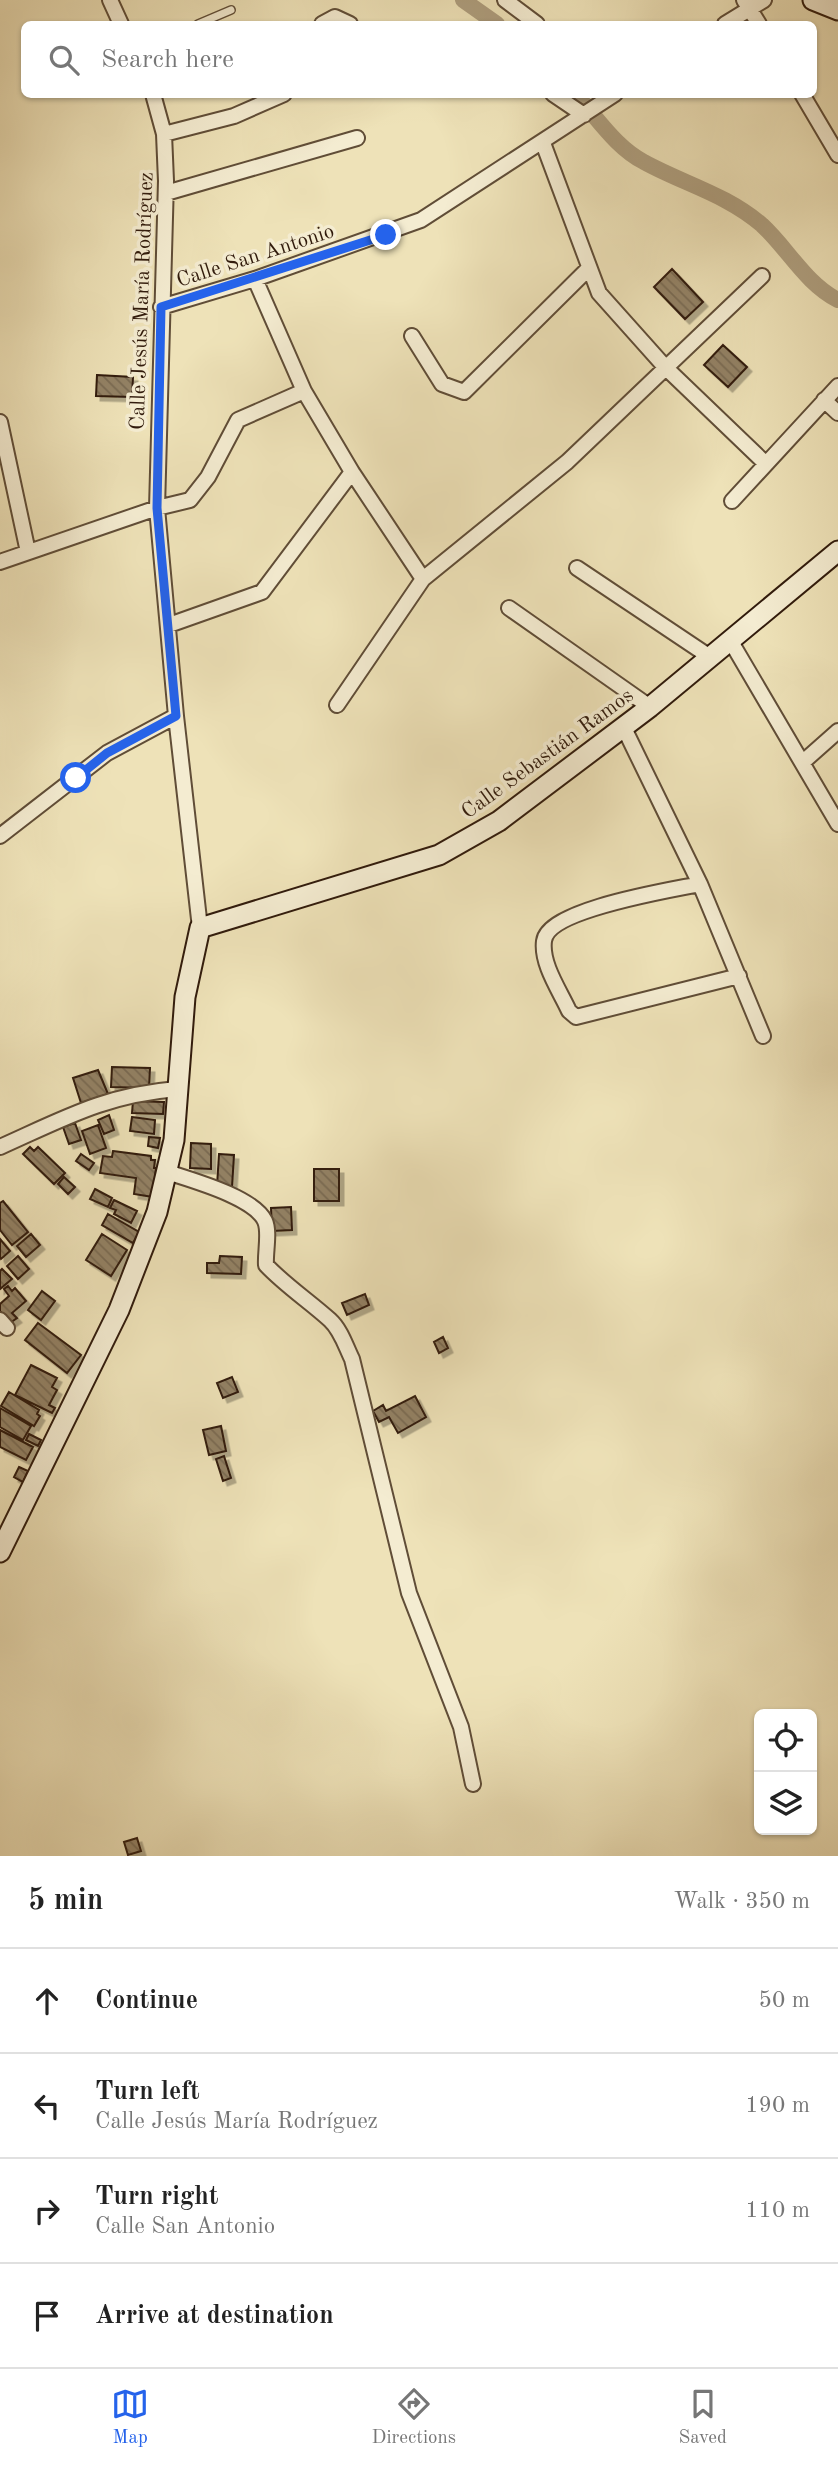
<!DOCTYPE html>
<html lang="en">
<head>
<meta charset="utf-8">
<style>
	:root { --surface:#fff; --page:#f2f2f2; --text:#222; --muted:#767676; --line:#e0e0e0; --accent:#2563eb }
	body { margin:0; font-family:"Old Standard TT",serif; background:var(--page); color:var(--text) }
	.controls { position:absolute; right:21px; bottom:21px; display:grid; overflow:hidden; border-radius:10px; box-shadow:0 2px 5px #0004 }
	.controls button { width:63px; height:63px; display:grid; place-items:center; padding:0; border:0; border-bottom:2px solid var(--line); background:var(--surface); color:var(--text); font:35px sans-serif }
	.stop { position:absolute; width:21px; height:21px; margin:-16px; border:5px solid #2563eb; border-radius:50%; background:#fff }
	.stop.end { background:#2563eb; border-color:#fff; box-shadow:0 2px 7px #0008 }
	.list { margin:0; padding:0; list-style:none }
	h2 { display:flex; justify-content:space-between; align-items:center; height:91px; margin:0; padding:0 28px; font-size:30px }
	h2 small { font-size:23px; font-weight:400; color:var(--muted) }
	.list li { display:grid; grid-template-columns:46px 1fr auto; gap:21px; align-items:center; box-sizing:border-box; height:105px; padding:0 28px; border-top:2px solid var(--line) }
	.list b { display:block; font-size:26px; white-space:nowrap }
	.list p { margin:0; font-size:23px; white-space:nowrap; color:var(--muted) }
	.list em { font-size:23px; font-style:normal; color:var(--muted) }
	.icon { flex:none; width:38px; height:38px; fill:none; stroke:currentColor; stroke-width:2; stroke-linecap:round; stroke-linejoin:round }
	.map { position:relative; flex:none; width:838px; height:1856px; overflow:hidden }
	.search { position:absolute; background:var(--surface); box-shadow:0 2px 5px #0004; left:21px; right:21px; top:21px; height:77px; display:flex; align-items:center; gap:18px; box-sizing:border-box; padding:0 24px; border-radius:10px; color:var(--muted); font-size:26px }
	.sheet { height:511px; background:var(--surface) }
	nav { display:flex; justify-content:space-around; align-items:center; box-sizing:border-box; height:98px; border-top:2px solid var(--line); background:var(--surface); font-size:19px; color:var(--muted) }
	nav a { display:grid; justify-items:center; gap:4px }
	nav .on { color:var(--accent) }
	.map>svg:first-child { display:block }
</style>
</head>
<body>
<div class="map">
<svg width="838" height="1856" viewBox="0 0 838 1856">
	<defs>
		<pattern id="building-back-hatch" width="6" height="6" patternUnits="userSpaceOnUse" patternTransform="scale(1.75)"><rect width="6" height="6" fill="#938265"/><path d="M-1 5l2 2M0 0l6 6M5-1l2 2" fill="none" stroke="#796a52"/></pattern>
		<filter id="shadow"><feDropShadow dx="4.5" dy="4.5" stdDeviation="0" flood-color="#0004"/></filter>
	</defs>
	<rect width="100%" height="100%" fill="#eee2b8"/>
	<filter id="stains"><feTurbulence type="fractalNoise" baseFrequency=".00286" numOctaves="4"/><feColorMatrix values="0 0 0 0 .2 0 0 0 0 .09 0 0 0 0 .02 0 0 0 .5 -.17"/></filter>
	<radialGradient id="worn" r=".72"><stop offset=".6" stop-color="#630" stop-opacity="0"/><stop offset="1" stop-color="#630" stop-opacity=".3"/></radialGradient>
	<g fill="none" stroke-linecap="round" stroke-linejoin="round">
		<!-- canal -->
		<path stroke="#ae9e7e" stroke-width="16" d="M463,0L497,24
			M575,94C597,117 615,147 644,162C684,184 726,194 762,225C788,249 806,284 838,300"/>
	</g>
	<!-- building -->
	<path fill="url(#building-back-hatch)" stroke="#311b0c" stroke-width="2" filter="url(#shadow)" d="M672,269L703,302L685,319L654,287Z
		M723,345L747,367L728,387L704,365Z
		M97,375L133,377L132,397L96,396Z
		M112,1067L150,1068L149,1088L111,1087Z
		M98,1070L108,1094L81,1103L73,1078Z
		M133,1101L164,1102L163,1114L132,1113Z
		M109,1115L114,1130L104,1134L98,1120Z
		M132,1117L155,1120L154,1134L130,1131Z
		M75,1123L81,1140L69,1144L63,1127Z
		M98,1125L106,1148L90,1154L82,1131Z
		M149,1137L160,1138L158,1148L148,1146Z
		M191,1143L211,1144V1169L190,1168Z
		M30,1147L34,1151L38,1147L65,1173L54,1184L23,1154Z
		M113,1151L151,1156V1160H155L154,1168H156L153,1197L134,1194L136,1178L100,1173L103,1156L112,1157Z
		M81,1154L94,1163L89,1170L76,1161Z
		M219,1154L234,1155L232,1187L217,1186Z
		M314,1169H339V1201H314Z
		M64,1177L75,1187L68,1194L58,1184Z
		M95,1189L112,1198L108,1207L90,1199Z
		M114,1200L137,1211L131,1223L114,1214L116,1210L110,1208Z
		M3,1201L28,1232L12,1245L0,1230V1203Z
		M291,1207L292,1230L272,1231L271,1208Z
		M108,1214L139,1232L133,1243L102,1225Z
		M31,1234L40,1245L26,1257L17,1246Z
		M102,1234L127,1250L111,1276L86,1260Z
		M0,1239L10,1251L1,1259L0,1257Z
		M18,1256L29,1269L18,1279L7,1266Z
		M220,1256L242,1257L241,1274L207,1273V1263H219Z
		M2,1269L12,1279L0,1289V1271Z
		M8,1286L12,1291L15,1288L26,1301L12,1313L17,1318L10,1323L0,1311V1304L9,1296L4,1289Z
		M42,1291L55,1301L41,1320L28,1310Z
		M365,1294L369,1305L347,1315L342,1303Z
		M38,1323L81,1355L67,1373L25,1340Z
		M443,1337L448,1348L439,1353L434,1342Z
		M31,1365L57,1378L52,1387L57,1390L49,1405L55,1408L52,1413L15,1395Z
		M232,1377L238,1392L223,1398L217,1383Z
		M9,1392L39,1410L37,1414L40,1416L34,1426L1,1406Z
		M415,1396L426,1417L398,1433L389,1417L379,1422L373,1411L383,1405L386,1411Z
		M0,1408L31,1426L23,1440L0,1427Z
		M221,1426L226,1451L209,1455L203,1430Z
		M0,1430L33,1447L26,1460L0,1447Z
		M29,1434L41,1440L38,1446L26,1440Z
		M224,1456L231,1478L223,1481L216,1459Z
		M19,1467L28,1471L23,1482L14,1477Z
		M137,1838L141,1851L128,1855L124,1842Z"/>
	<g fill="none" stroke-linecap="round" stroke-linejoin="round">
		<defs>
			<path id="lane" d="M198,24L231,10"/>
			<path id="street" d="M110,0L121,24
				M505,0L537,24
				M744,0L759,24
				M322,24L335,17L350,24
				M725,24L764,0
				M153,94L164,134L166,181L157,508L176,716L200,928
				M553,94L584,115
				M802,94L838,155
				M164,134L234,116L284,94
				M543,143L599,293L666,368L765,463
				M166,193L357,138
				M255,279L304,391L352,472L423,579
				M161,307L255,279L421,220L615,94
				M412,336L442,384L464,392L588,269
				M824,400L838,413
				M0,422L28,552
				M732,501L838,386
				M0,562L157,508L190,500L208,477L238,420L304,391
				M577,568L710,657
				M509,608L650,707
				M169,625L262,592L352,472
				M730,640L838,824
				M337,705L423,579L567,462L762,276
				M624,728L700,884L763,1036
				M803,762L838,731
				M0,836L107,753L176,716
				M700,884C672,890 548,909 544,941C541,964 560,991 569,1011L576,1017L739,976
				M0,1147C65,1118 105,1095 177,1089
				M167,1172C191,1180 254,1197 265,1221C270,1232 265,1253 266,1265C286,1286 309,1301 330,1320C341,1330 346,1347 352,1359L409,1593L461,1727L473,1784
				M0,1320L7,1328"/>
			<path id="secondary" d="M813,0L838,10
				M0,1552L119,1310L157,1212L174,1140L185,997L200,928L439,855L499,821L650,707L838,551"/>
		</defs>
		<!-- lane casing -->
		<use href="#lane" stroke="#604d37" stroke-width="10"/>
		<!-- street casing -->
		<use href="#street" stroke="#604d37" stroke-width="18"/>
		<!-- secondary casing -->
		<use href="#secondary" stroke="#311b0c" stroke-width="23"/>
		<!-- lane -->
		<use href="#lane" stroke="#f4ecd1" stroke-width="7"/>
		<!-- street -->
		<use href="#street" stroke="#f4ecd1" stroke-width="14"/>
		<!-- secondary -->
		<use href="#secondary" stroke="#f4ecd1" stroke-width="19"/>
	</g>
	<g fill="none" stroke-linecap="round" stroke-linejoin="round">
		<!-- route -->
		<path stroke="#2563eb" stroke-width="9" d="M76,778L107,753L176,716L157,508L161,307L386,235"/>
	</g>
	<g text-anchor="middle" stroke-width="7" stroke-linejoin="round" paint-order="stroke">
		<!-- street labels -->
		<g font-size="21" fill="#311b0c" stroke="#f4ecd1">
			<text transform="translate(255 255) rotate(-18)" y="7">Calle San Antonio</text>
			<text transform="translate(141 301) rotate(-88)" y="7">Calle Jesús María Rodríguez</text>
			<text transform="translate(547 753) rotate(-36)" y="7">Calle Sebastián Ramos</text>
		</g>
	</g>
	<rect width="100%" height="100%" filter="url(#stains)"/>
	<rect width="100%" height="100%" fill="url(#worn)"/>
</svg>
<div class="controls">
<button><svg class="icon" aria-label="locate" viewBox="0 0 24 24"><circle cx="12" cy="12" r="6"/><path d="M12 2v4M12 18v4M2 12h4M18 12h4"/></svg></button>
<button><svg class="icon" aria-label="layers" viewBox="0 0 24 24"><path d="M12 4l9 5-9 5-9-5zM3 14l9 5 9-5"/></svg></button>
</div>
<div class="stop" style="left:76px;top:778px"></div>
<div class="stop end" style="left:386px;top:235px"></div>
<div class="search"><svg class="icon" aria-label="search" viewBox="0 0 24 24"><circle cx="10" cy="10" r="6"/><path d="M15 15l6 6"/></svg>Search here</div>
</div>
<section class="sheet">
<h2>5 min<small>Walk · 350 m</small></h2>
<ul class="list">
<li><svg class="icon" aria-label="ahead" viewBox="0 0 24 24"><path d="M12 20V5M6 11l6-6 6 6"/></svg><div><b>Continue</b></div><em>50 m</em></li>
<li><svg class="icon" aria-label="left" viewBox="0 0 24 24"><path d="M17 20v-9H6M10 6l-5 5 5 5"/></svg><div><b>Turn left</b><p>Calle Jesús María Rodríguez</p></div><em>190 m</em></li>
<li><svg class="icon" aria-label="right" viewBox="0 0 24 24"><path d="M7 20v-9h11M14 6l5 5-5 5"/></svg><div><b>Turn right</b><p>Calle San Antonio</p></div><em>110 m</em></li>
<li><svg class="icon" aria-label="arrive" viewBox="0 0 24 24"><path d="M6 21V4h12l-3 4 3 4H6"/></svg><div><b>Arrive at destination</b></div></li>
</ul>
</section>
<nav>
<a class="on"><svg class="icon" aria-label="map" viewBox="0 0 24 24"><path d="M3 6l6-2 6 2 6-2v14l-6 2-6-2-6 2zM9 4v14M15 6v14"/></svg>Map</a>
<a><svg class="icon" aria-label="directions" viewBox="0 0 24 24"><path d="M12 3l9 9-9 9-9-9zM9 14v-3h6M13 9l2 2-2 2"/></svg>Directions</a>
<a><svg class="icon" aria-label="saved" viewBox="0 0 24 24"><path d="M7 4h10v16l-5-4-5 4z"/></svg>Saved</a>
</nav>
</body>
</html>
